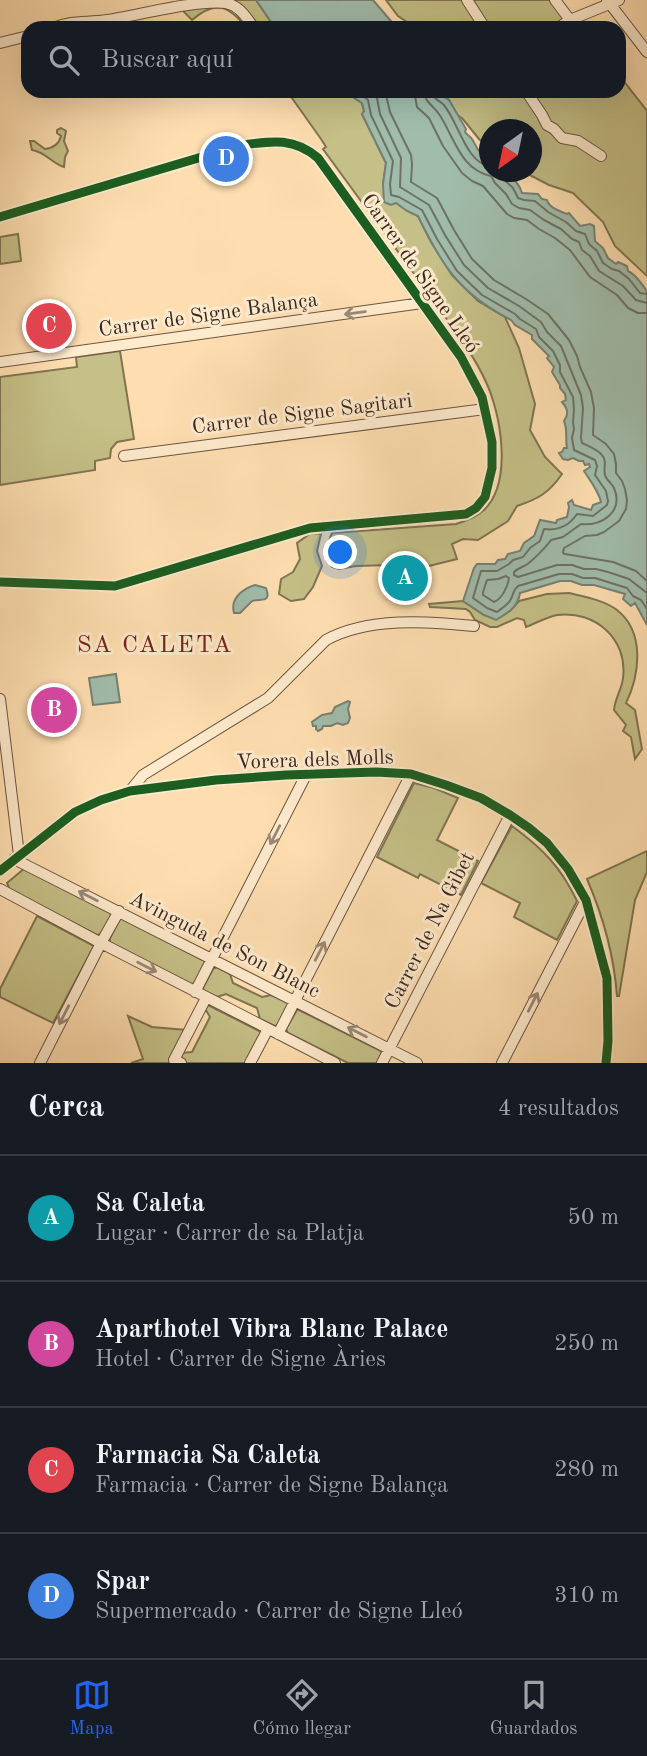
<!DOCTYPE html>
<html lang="es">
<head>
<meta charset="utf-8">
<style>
	:root { --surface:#171b24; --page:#20242c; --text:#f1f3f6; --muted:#9ea1a6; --line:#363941; --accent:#2563eb }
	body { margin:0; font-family:"Old Standard TT",serif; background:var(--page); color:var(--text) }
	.compass { position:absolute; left:479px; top:119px; width:63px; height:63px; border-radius:50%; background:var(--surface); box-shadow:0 7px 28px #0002; rotate:213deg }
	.you { position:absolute; left:341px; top:553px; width:24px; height:24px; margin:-18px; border:5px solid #fff; border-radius:50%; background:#1a73e8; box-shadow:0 0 0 10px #1a73e833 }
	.badge { display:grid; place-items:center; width:46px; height:46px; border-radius:50%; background:var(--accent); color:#fff; font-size:23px; font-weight:700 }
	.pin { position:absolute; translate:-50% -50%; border:4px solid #fff; box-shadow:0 2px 7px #0006 }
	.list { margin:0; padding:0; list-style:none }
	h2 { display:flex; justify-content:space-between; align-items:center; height:91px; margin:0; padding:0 28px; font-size:30px }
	h2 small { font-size:23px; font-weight:400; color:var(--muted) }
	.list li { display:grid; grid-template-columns:46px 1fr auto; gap:21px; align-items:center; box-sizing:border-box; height:126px; padding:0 28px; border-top:2px solid var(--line) }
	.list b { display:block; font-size:26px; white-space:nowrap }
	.list p { margin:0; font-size:23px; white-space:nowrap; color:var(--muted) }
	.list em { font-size:23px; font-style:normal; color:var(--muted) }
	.icon { flex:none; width:38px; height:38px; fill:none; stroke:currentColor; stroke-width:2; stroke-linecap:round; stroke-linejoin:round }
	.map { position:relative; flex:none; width:647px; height:1063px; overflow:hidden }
	.search { position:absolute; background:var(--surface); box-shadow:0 7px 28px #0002; left:21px; right:21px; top:21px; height:77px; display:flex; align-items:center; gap:18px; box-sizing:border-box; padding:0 24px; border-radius:21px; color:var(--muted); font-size:26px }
	.sheet { height:595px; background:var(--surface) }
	nav { display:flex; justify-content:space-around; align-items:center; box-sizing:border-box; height:98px; border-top:2px solid var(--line); background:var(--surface); font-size:19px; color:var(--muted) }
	nav a { display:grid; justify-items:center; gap:4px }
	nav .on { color:var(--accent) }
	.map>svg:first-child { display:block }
</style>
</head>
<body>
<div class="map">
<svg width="647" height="1063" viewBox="0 0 647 1063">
	<rect width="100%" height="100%" fill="#fedeb0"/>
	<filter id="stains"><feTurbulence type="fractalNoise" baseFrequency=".00286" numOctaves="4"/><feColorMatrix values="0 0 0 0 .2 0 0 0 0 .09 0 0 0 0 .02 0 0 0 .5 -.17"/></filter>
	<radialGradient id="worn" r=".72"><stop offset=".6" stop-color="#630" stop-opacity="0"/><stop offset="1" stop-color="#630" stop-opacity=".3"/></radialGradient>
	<!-- green -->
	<path fill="#c5c087" stroke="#807453" stroke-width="2" d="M186,0H256L271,22L282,28H247C228,5 216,0 192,20L184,12Z
		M386,0H550L567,23L577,22L582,28H416L398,16Z
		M619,75L647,111V276L615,246L603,222L573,193L549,185L524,172H532V130H490L489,148L479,139L462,118L457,115L449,100L440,94L439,91H619Z
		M287,91H344L362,103L364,111L362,114L386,163L383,184C394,200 399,208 418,216L431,242L452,275L478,301L505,317L519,348L535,404L530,430L545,457L562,474C549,493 538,499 517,506L508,521L478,540L463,539L452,544L457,559L409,571L390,565L356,566L339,569L332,567C325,554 326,547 332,533L456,524C466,521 476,517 484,510C513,482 501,414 486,382C473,353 452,327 434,301C397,250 360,200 323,149L326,147L321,139Z
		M61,128L66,131L64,141L68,151L65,157L64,167C51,163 46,152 32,150L30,141H34L45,149C53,148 59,144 61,136L57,133V130Z
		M18,234L21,261L0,264V237Z
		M120,351L134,439L117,442L111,449L110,458L95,461V470L0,485V377L77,367L76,357Z
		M311,533L321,534L317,551L322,566L313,587L304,599L291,601L279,594L281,579L293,572L300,559L297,543Z
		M569,593C585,597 604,600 617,610C645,632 640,674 626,703L635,710L642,749L635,759L631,737L623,731L626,725L614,710C615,698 622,689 623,678C628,639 595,610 557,615C547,617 536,623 526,627L524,620L517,618L497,627H490L475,620L470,612L466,609L430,607L429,604L463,601L484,615L510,611L519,601L547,594Z
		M414,783L434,788L458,798L437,840L478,861L461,895L420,874L418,878L377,857Z
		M512,826C542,848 561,867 577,901L557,940L514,917L520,903L481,883Z
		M647,851V872L635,900L619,996H617C614,955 603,916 587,879Z
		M25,868L110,912L111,916L101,934L97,935L10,890L7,883Z
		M37,916L94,946L53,1023L0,997V989Z
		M122,918L205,961V964L195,983L191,984L110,943V938L120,919Z
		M217,967L230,974L233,983L262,997L271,995L287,1002L288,1005L278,1025L275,1026L260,1019L257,1008L226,994L217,997L204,991L203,988L213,969Z
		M206,1004L263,1033L247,1063H131L143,1059L128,1016L152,1027L186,1030L181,1053L192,1052L210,1017L204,1007Z
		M297,1010H299L381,1051L382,1054L377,1063H348L288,1033L286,1029Z"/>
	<!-- water -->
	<path fill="#a0bcab" stroke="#778073" stroke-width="2" d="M256,0H373L397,28H282L271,22Z
		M344,91H439L440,94L449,100L466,129L465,132C467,135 470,136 472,139C476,145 477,152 485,156V159L489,160L490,172C505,172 517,177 522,193L538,194L542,199L547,200C549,208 560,211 567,214L569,213L580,226L590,224L594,226L595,241L603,248L608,258L616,264L618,262L627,266L628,271C637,275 641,284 647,291V625L635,603L631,606L623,599L625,594L594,585H582L571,581H560L520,593C518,607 508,613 496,620L484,615L463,601L474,568L477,564H495L498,560L505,559L508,554L520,551L524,543L534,536L540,520L556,523L557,520L567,517L569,507L568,503L572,500L574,505L591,510L593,505L601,502C599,492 590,480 584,471L590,467L589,464L585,465L583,461H579L573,458L568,460L563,459L559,453L562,452L564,448H567C565,438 568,430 564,421C569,414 568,409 562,402L566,400L565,394L560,388V385L552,372L554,367L547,358L549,356L532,339V335L515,325L511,320C460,294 442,266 418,216L407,211L396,203L391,205L384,202L383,184L386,163L362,114L364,111L362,103Z
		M255,585L266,588C272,604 260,598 252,601L240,613H234C230,599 242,589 255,585Z
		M116,674L120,702L93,705L89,678Z
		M348,701L350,702L348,709L350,718L348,723L343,725L337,723L331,726H323L322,729L318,731L316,729V726H313L312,722L322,715L332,713L335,707Z"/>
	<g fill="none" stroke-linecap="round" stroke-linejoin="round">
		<!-- shore -->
		<path stroke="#6d7265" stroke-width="2" d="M357,91L368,100L371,115L393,161L390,184L391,195L399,197L422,210L437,239L457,271L482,295L515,314L520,319L536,329L539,337L553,351L560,365V372L573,397L574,409L573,422L574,429L572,438L574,450L595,460L597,466L595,475L606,491L608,501L607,505L593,516L577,514C569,526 559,531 544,529L540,541L530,548L523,557L513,560L509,564L497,571H481L473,598L487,608L497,612C502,608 508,605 511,599C514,593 513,590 518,586L559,574H572L583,578H595L627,588L633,596L641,600L647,609
			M371,91L377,98L380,114L401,158L400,187L429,205L445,235L464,265L488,288L519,306L541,322L547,332L561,346L581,395L583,408L581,438L582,443C588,446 596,449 601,454C608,461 603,467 605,475C606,480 612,483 614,488C624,511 602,527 581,524L563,537L551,540C547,546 536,557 530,562C525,567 519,567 514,572V575L518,577L557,565H572L584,569H596L608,572L629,579L647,593
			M385,91L390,112L411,155L412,164L411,182L437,198L454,230L472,259L494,280L526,299L548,314L569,340L577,356L580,367L591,392L594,408L593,435L606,444L614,454L616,464V473L622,481L625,489L627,500L626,509L619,521L604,532L597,535L585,536L564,548L563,553L565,554L613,562L636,571L647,581
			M414,91L417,107L429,118L443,146L462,173L472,181L483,186L507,214L514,218L527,220L539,229L555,238L570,250L590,277L617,295L628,308L638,313H647
			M424,91C425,103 433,105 439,114C454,136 460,170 491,176L495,183L506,194L512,204L519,208L530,210L544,220L561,229L572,239L579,242L582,250L590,256L599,271L623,286L636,300L647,303
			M433,91L434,97C437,100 440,102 443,104C458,120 466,164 490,166
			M500,172L502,178L513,188L518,198L524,200L535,201L548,212L566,222L576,231L585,234L589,244L597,251L603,263L612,269L619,271L629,279L640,293L647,294
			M506,576L509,578C508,586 502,599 494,602L483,595V592L487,580L498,579Z"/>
		<defs>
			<path id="minor" d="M467,0L485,28
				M555,0L570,20
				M607,0L647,52
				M53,28C70,20 88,23 107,20C140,15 194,0 226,3C240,6 246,17 254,28
				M558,28L570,20L619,0
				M0,43L28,36
				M526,91L542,115L547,125L554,129L562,138L578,141L601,156
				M0,217L242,145C271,141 294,137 318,158L461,357L482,397L492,442V468L485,497L476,508L466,514L310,528L115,586L0,582
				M0,362L422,303
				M124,456L485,409
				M0,699L19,855
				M130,791L143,775L268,698L326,640C368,617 428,621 474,626
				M14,859L417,1063
				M0,871L75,812L101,800L130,791L216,780L286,775L376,772L411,774L446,785L481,798L510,815L529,828L547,843L568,869L586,900L607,978L608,1041L606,1063
				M0,889L101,943L335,1063
				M195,992L306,775
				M278,1034L411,774
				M40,1063L101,943L119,911
				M181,1063L174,1060L206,998
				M250,1063L268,1029
				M382,1063L510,815
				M502,1063L586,900"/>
		</defs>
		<!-- minor casing -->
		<use href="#minor" stroke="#6b5543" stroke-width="12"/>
		<!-- minor -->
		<use href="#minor" stroke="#feeacc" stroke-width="10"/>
		<defs>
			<path id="cycleway" d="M0,217L242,145C271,141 294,137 318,158L461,357L482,397L492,442V468L485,497L476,508L466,514L310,528L115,586L0,582
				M0,871L75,812L101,800L130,791L216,780L286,775L376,772L411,774L446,785L481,798L510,815L529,828L547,843L568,869L586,900L607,978L608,1041L606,1063"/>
		</defs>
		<!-- cycleway casing -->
		<use href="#cycleway" stroke="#feeacc" stroke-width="13"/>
		<!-- cycleway -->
		<use href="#cycleway" stroke="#1b5e20" stroke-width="9"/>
	</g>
	<!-- one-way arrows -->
	<defs><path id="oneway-shaft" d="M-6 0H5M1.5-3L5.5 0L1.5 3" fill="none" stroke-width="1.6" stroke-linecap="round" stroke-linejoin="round" transform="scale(1.75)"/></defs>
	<g stroke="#9c8876">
		<use href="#oneway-shaft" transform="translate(355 313) rotate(172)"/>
		<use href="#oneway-shaft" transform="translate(275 835) rotate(117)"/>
		<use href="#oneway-shaft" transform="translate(88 896) rotate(-153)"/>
		<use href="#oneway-shaft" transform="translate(320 951) rotate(-63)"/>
		<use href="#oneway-shaft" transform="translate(147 967) rotate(27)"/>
		<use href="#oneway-shaft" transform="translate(533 1002) rotate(-63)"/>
		<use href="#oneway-shaft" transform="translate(64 1015) rotate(117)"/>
		<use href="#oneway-shaft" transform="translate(357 1032) rotate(-153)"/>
	</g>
	<g text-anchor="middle" stroke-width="6" stroke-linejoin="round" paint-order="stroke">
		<!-- street labels -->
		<g font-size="21" fill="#3a271f" stroke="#feeacc">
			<text transform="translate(421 273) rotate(55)" y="7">Carrer de Signe Lleó</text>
			<text transform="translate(208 314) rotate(-8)" y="7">Carrer de Signe Balança</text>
			<text transform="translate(302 413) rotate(-7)" y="7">Carrer de Signe Sagitari</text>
			<text transform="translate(315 759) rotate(-2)" y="7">Vorera dels Molls</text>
			<text transform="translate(429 930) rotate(-63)" y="7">Carrer de Na Gibet</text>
			<text transform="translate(225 944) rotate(27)" y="7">Avinguda de Son Blanc</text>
		</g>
		<!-- quarter labels -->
		<g font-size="24" letter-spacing="2" fill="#7a1f14" stroke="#feeacc">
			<text x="155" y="652">SA CALETA</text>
		</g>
	</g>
	<rect width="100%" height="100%" filter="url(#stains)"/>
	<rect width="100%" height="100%" fill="url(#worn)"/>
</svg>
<svg class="compass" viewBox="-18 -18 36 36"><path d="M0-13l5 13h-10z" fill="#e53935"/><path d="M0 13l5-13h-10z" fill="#9ea1a6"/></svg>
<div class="you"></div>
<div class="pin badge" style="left:405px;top:578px;background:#0f9aa8">A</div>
<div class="pin badge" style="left:54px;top:710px;background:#d1479c">B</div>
<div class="pin badge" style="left:49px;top:326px;background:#e0444e">C</div>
<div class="pin badge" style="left:226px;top:159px;background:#3f7fe0">D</div>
<div class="search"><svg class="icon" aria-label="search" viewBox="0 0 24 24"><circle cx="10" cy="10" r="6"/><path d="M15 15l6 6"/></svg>Buscar aquí</div>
</div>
<section class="sheet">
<h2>Cerca<small>4 resultados</small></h2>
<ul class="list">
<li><span class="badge" style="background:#0f9aa8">A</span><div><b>Sa Caleta</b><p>Lugar · Carrer de sa Platja</p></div><em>50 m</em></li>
<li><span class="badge" style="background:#d1479c">B</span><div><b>Aparthotel Vibra Blanc Palace</b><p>Hotel · Carrer de Signe Àries</p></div><em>250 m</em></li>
<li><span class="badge" style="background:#e0444e">C</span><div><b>Farmacia Sa Caleta</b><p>Farmacia · Carrer de Signe Balança</p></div><em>280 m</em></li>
<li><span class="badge" style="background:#3f7fe0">D</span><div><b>Spar</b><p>Supermercado · Carrer de Signe Lleó</p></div><em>310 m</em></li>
</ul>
</section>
<nav>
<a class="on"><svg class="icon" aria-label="map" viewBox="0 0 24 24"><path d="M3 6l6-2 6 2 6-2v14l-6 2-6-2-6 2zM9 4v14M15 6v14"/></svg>Mapa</a>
<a><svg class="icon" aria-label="directions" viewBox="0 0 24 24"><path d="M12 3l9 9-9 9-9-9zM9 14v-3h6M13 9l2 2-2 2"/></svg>Cómo llegar</a>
<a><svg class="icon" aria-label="saved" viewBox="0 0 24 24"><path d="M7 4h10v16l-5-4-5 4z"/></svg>Guardados</a>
</nav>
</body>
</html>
